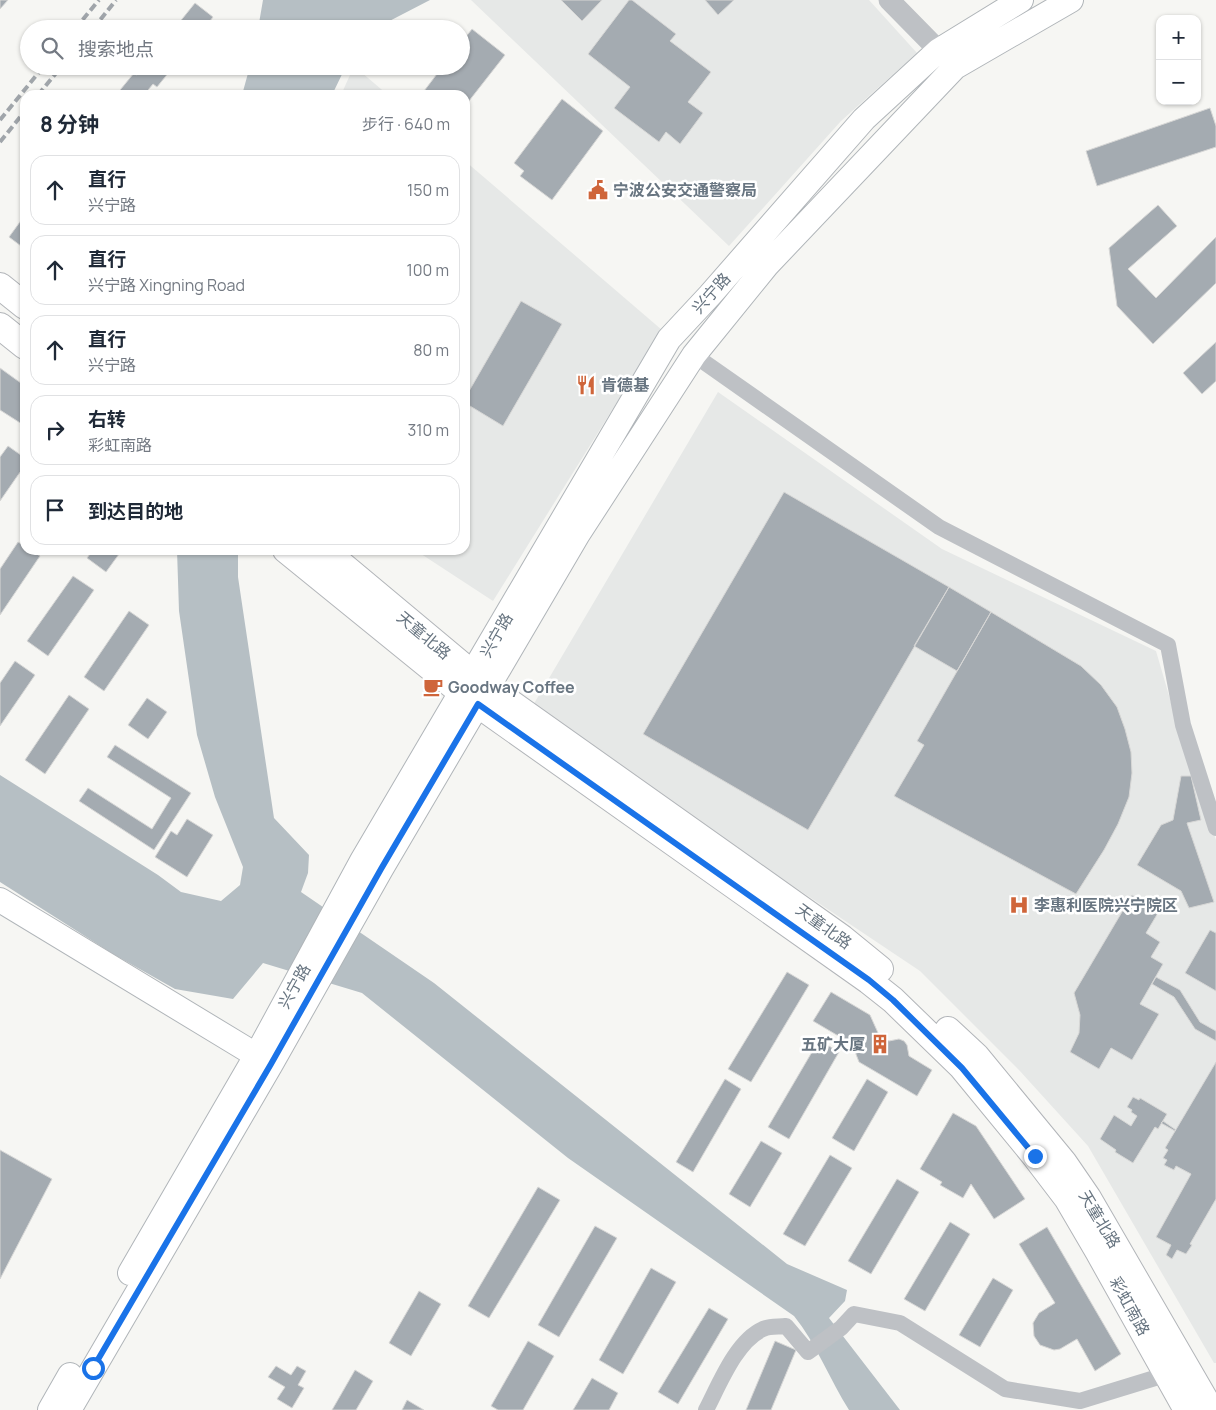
<!DOCTYPE html>
<html lang="zh">
<head>
<meta charset="utf-8">
<style>
	:root { --surface:#fff; --page:#f6f6f7; --text:#1f2937; --muted:#747a83; --line:#e0e1e3 }
	body { margin:0; font-family:Manrope,"Noto Sans SC",sans-serif; background:var(--page); color:var(--text) }
	.controls { position:absolute; right:15px; top:15px; display:grid; overflow:hidden; border-radius:10px; box-shadow:0 1px 4px #0004 }
	.controls button { width:45px; height:45px; display:grid; place-items:center; padding:0; border:0; border-bottom:1px solid var(--line); background:var(--surface); color:var(--text); font:25px sans-serif }
	.stop { position:absolute; width:15px; height:15px; margin:-11px; border:4px solid #1a73e8; border-radius:50%; background:#fff }
	.stop.end { background:#1a73e8; border-color:#fff; box-shadow:0 1px 5px #0008 }
	.list { margin:0; padding:0; list-style:none }
	h2 { display:flex; justify-content:space-between; align-items:center; height:65px; margin:0; padding:0 20px; font-size:21px }
	h2 small { font-size:16px; font-weight:400; color:var(--muted) }
	.list li { display:grid; grid-template-columns:32px 1fr auto; gap:15px; align-items:center; box-sizing:border-box; height:70px; margin:0 10px 10px; padding:0 10px; border:1px solid var(--line); border-radius:15px }
	.list b { display:block; font-size:19px; white-space:nowrap }
	.list p { margin:0; font-size:16px; white-space:nowrap; color:var(--muted) }
	.list em { font-size:16px; font-style:normal; color:var(--muted) }
	.icon { flex:none; width:28px; height:28px; fill:none; stroke:currentColor; stroke-width:2; stroke-linecap:round; stroke-linejoin:round }
	.map { position:relative; flex:none; width:1216px; height:1410px; overflow:hidden }
	.search { position:absolute; background:var(--surface); box-shadow:0 1px 4px #0004; left:20px; top:20px; width:450px; height:55px; display:flex; align-items:center; gap:12px; box-sizing:border-box; padding:0 18px; border-radius:28px; color:var(--muted); font-size:19px }
	.panel { position:absolute; background:var(--surface); box-shadow:0 1px 4px #0004; left:20px; top:90px; width:450px; height:465px; border-radius:15px }
	.map>svg:first-child { display:block }
</style>
</head>
<body>
<div class="map">
<svg width="1216" height="1410" viewBox="0 0 1216 1410">
	<rect width="100%" height="100%" fill="#f6f6f3"/>
	<!-- built -->
	<path fill="#e6e8e7" d="M471,0H869L917,53L841,121L729,246Z
		M354,66L388,95H341Z
		M465,161L662,330L493,601L415,550H465Z
		M718,392L942,549L1156,651L1177,723L1216,840V1363H1214L1088,1146L1019,1070L920,971L672,805L532,707Z"/>
	<!-- water -->
	<path fill="#b6bfc4" d="M263,0H430L374,29H258Z
		M250,66H346L332,95H242Z
		M177,550H238V577L274,818L309,855L308,873L301,892L434,983L787,1264L847,1290L845,1301L829,1318L900,1410H849C830,1380 816,1343 794,1316L568,1158L362,993L263,963L233,999L175,989L113,954L0,882V775L158,875L181,892L221,901L240,885L243,867L215,797L197,735L179,611Z"/>
	<!-- building -->
	<path fill="#a4abb1" stroke="#d7d7d6" d="M0,0H8L0,9Z
		M561,0H602L582,21Z
		M629,0H632L676,34L670,41L711,72L688,102L703,113L680,144L666,132L659,142L614,108L630,87L588,54Z
		M705,0H734L718,15Z
		M195,3L213,17L204,29H174Z
		M472,29L505,55L465,106V95H421L443,66H461V43Z
		M144,66H174L157,87L153,84L144,95H116L134,73L137,75Z
		M562,99L603,131L552,200L520,176L524,171L514,163Z
		M1210,108L1216,126V147L1097,186L1086,151Z
		M1158,205L1177,226L1128,269L1156,298L1216,237V283L1153,344L1117,306L1109,248Z
		M25,215V249L9,237Z
		M521,301L562,324L503,426L465,403V398Z
		M1216,342V381L1202,394L1183,373Z
		M0,368L25,386V426L0,410Z
		M8,446L25,458V465L0,501V457Z
		M784,492L949,587L808,830L643,734Z
		M18,542L25,546V550H31L40,556L0,615V569Z
		M93,550H122L106,572L87,558Z
		M73,576L94,590L48,656L27,641Z
		M949,587L991,612L957,671L914,646Z
		M129,611L149,625L104,691L84,677Z
		M991,612L1081,666L1101,685L1117,707L1125,729L1131,752L1132,773L1129,797L1118,824L1104,850L1076,894L894,796L924,745L917,741Z
		M15,661L35,675L0,726V683Z
		M69,695L89,709L45,774L25,760Z
		M147,698L167,712L148,739L128,725Z
		M115,745L191,793L154,850L79,801L88,788L152,829L171,798L107,757Z
		M1181,776H1191L1201,820L1187,823L1214,902L1189,908L1181,891L1137,865L1161,825L1173,820Z
		M187,819L213,835L187,877L155,857L171,831L177,835Z
		M1132,895L1158,913L1146,933L1160,942L1151,957L1163,964L1140,1004L1159,1014L1132,1060L1111,1048L1099,1069L1070,1052L1079,1033L1080,1015L1074,993Z
		M1210,930L1216,933V991L1185,973Z
		M787,972L809,985L751,1082L728,1069Z
		M1156,977L1180,990L1200,1022L1216,1031V1041L1195,1029L1174,997L1152,984Z
		M831,992L870,1015L879,1035L889,1041L899,1039L904,1041L907,1045L909,1056L932,1070L917,1096L859,1062L852,1044L813,1021Z
		M819,1040L839,1052L789,1139L768,1127Z
		M1216,1062V1199L1190,1244L1192,1245L1186,1254L1177,1250L1172,1259L1166,1255L1171,1245L1156,1237L1191,1174L1176,1166L1174,1170L1164,1165L1167,1160L1163,1158L1168,1150L1165,1148Z
		M725,1079L741,1089L693,1172L676,1162Z
		M867,1079L888,1092L854,1151L832,1138Z
		M1133,1097L1139,1100L1140,1098L1167,1114L1158,1129L1155,1127L1133,1163L1115,1152L1116,1150L1100,1139L1114,1115L1131,1126L1137,1116L1131,1112L1132,1110L1127,1107Z
		M953,1113L976,1126L1025,1199L994,1219L971,1184L963,1198L940,1185L942,1182L920,1169Z
		M1163,1121L1176,1130L1175,1131L1161,1123Z
		M761,1141L782,1153L750,1207L729,1194Z
		M0,1150L52,1179L0,1279Z
		M830,1155L852,1168L805,1246L783,1234Z
		M897,1179L919,1192L871,1274L848,1261Z
		M538,1187L560,1200L489,1318L468,1306Z
		M950,1222L970,1234L925,1311L904,1299Z
		M595,1226L617,1238L559,1337L538,1325Z
		M1047,1227L1121,1354L1095,1371L1077,1339L1060,1349L1054,1350L1040,1345L1034,1336L1033,1323L1039,1313L1055,1303L1019,1244Z
		M651,1268L676,1282L623,1374L599,1360Z
		M993,1278L1013,1290L980,1347L959,1335Z
		M419,1291L441,1304L411,1356L389,1343Z
		M709,1308L728,1319L678,1404L658,1392Z
		M528,1341L554,1356L523,1410H498L491,1406Z
		M775,1341L796,1350L771,1410H746Z
		M276,1366L291,1375L297,1366L306,1371L298,1385L304,1388L292,1408L277,1399L285,1387L268,1377Z
		M355,1370L373,1381L356,1410H332Z
		M592,1378L618,1393L609,1410H573Z
		M407,1400L424,1410H402Z"/>
	<g fill="none" stroke-linecap="round" stroke-linejoin="round">
		<defs>
			<path id="secondary" d="M0,900L269,1063
				M130,1273L256,1056L363,859L669,339L710,295L864,119L938,51L1021,0
				M50,1410L70,1375
				M69,1410L271,1064L381,869L578,534L694,355L767,265L955,67L1071,0"/>
			<path id="primary" d="M0,286L25,306
				M0,326L25,346
				M286,550L462,693L869,981L893,1000L962,1067L1035,1156L1067,1198L1098,1251L1187,1410
				M324,550L488,687L842,938L880,969
				M948,1030L976,1056L1064,1163L1088,1198L1211,1410"/>
		</defs>
		<!-- secondary casing -->
		<use href="#secondary" stroke="#b0b5b9" stroke-width="26"/>
		<!-- primary casing -->
		<use href="#primary" stroke="#b2b5b9" stroke-width="28"/>
		<!-- minor -->
		<path stroke="#bec1c5" stroke-width="16" d="M694,355L939,527L1168,645L1183,725L1216,828
			M706,1410C719,1385 736,1341 763,1329C769,1326 779,1327 786,1326L808,1352L841,1328L854,1314L900,1323L1005,1389L1080,1401L1168,1374"/>
		<!-- tertiary -->
		<path stroke="#bec1c5" stroke-width="21" d="M889,0L950,62"/>
		<!-- secondary -->
		<use href="#secondary" stroke="#fff" stroke-width="24"/>
		<!-- primary -->
		<use href="#primary" stroke="#fff" stroke-width="26"/>
		<!-- rail -->
		<path stroke="#a0a5aa" stroke-width="4" stroke-dasharray="8 4" stroke-linecap="butt" d="M75,29L99,0
			M93,29L116,0
			M38,95L62,66
			M0,120L44,66
			M0,142L25,111"/>
	</g>
	<g fill="none" stroke-linecap="round" stroke-linejoin="round">
		<!-- route -->
		<path stroke="#1a73e8" stroke-width="6" d="M93,1368L271,1064L381,869L478,704L869,980L893,1000L962,1068L1035,1156"/>
	</g>
	<!-- icons -->
	<defs>
		<symbol id="civic-bare" viewBox="-9 -9 18 18"><path d="M-.6-6.5H3V-4.5H.6V-3L4-1V1h2V6H-6V1h2V-1L-.6-3ZM-1.2 2.5V6h2.4V2.5Z" fill="#cf653a" stroke="#fff" stroke-width="2.5" paint-order="stroke"/></symbol>
		<symbol id="restaurant-bare" viewBox="-9 -9 18 18"><path d="M-5-6h1v4h1v-4h1v4h1v-4h1v5L-1.5 .5V6h-2V.5L-5-1ZM5-6V6H3V1.5H1.5Q1.5-4 5-6Z" fill="#cf653a" stroke="#fff" stroke-width="2.5" paint-order="stroke"/></symbol>
		<symbol id="cafe-bare" viewBox="-9 -9 18 18"><path d="M-5.5-4.5H6V0H3Q3 3.5 0 3.5H-2.5Q-5.5 3.5-5.5 0ZM3-3.2v2h1.7v-2ZM-6 4.5H4V6H-6Z" fill="#cf653a" stroke="#fff" stroke-width="2.5" paint-order="stroke"/></symbol>
		<symbol id="hospital-bare" viewBox="-9 -9 18 18"><path d="M-5-5h3v3.5h4V-5h3V5h-3V1.5h-4V5h-3Z" fill="#cf653a" stroke="#fff" stroke-width="2.5" paint-order="stroke"/></symbol>
		<symbol id="building-bare" viewBox="-9 -9 18 18"><path d="M-4-6H4V6H1V3H-1V6H-4ZM-2.5-4.3h1.7v1.8h-1.7ZM.8-4.3h1.7v1.8H.8ZM-2.5-1h1.7V.8h-1.7ZM.8-1h1.7V.8H.8Z" fill="#cf653a" stroke="#fff" stroke-width="2.5" paint-order="stroke"/></symbol>
	</defs>
	<g fill-rule="evenodd">
		<use href="#civic-bare" x="584" y="176" width="28" height="28"/>
		<use href="#restaurant-bare" x="572" y="371" width="28" height="28"/>
		<use href="#cafe-bare" x="419" y="673" width="28" height="28"/>
		<use href="#hospital-bare" x="1005" y="891" width="28" height="28"/>
		<use href="#building-bare" x="866" y="1030" width="28" height="28"/>
	</g>
	<g text-anchor="middle" stroke-width="5" stroke-linejoin="round" paint-order="stroke">
		<!-- poi labels -->
		<g font-size="16" font-weight="bold" fill="#687581" stroke="#fff" text-anchor="start">
			<text x="613" y="196">宁波公安交通警察局</text>
			<text x="601" y="391">肯德基</text>
			<text x="448" y="693">Goodway Coffee</text>
			<text x="1034" y="911">李惠利医院兴宁院区</text>
			<text x="865" y="1050" text-anchor="end">五矿大厦</text>
		</g>
		<!-- street labels -->
		<g font-size="16" fill="#687581" stroke="#fff">
			<text transform="translate(711 293) rotate(-48)" y="6">兴宁路</text>
			<text transform="translate(424 635) rotate(40)" y="6">天童北路</text>
			<text transform="translate(496 635) rotate(-60)" y="6">兴宁路</text>
			<text transform="translate(824 926) rotate(36)" y="6">天童北路</text>
			<text transform="translate(294 986) rotate(-61)" y="6">兴宁路</text>
			<text transform="translate(1100 1219) rotate(59)" y="6">天童北路</text>
			<text transform="translate(1130 1306) rotate(61)" y="6">彩虹南路</text>
		</g>
	</g>
</svg>
<div class="controls">
<button>+</button>
<button>−</button>
</div>
<div class="stop" style="left:93px;top:1368px"></div>
<div class="stop end" style="left:1035px;top:1156px"></div>
<div class="search"><svg class="icon" aria-label="search" viewBox="0 0 24 24"><circle cx="10" cy="10" r="6"/><path d="M15 15l6 6"/></svg>搜索地点</div>
<section class="panel">
<h2>8 分钟<small>步行 · 640 m</small></h2>
<ul class="list">
<li><svg class="icon" aria-label="ahead" viewBox="0 0 24 24"><path d="M12 20V5M6 11l6-6 6 6"/></svg><div><b>直行</b><p>兴宁路</p></div><em>150 m</em></li>
<li><svg class="icon" aria-label="ahead" viewBox="0 0 24 24"><path d="M12 20V5M6 11l6-6 6 6"/></svg><div><b>直行</b><p>兴宁路 Xingning Road</p></div><em>100 m</em></li>
<li><svg class="icon" aria-label="ahead" viewBox="0 0 24 24"><path d="M12 20V5M6 11l6-6 6 6"/></svg><div><b>直行</b><p>兴宁路</p></div><em>80 m</em></li>
<li><svg class="icon" aria-label="right" viewBox="0 0 24 24"><path d="M7 20v-9h11M14 6l5 5-5 5"/></svg><div><b>右转</b><p>彩虹南路</p></div><em>310 m</em></li>
<li><svg class="icon" aria-label="arrive" viewBox="0 0 24 24"><path d="M6 21V4h12l-3 4 3 4H6"/></svg><div><b>到达目的地</b></div></li>
</ul>
</section>
</div>
</body>
</html>
